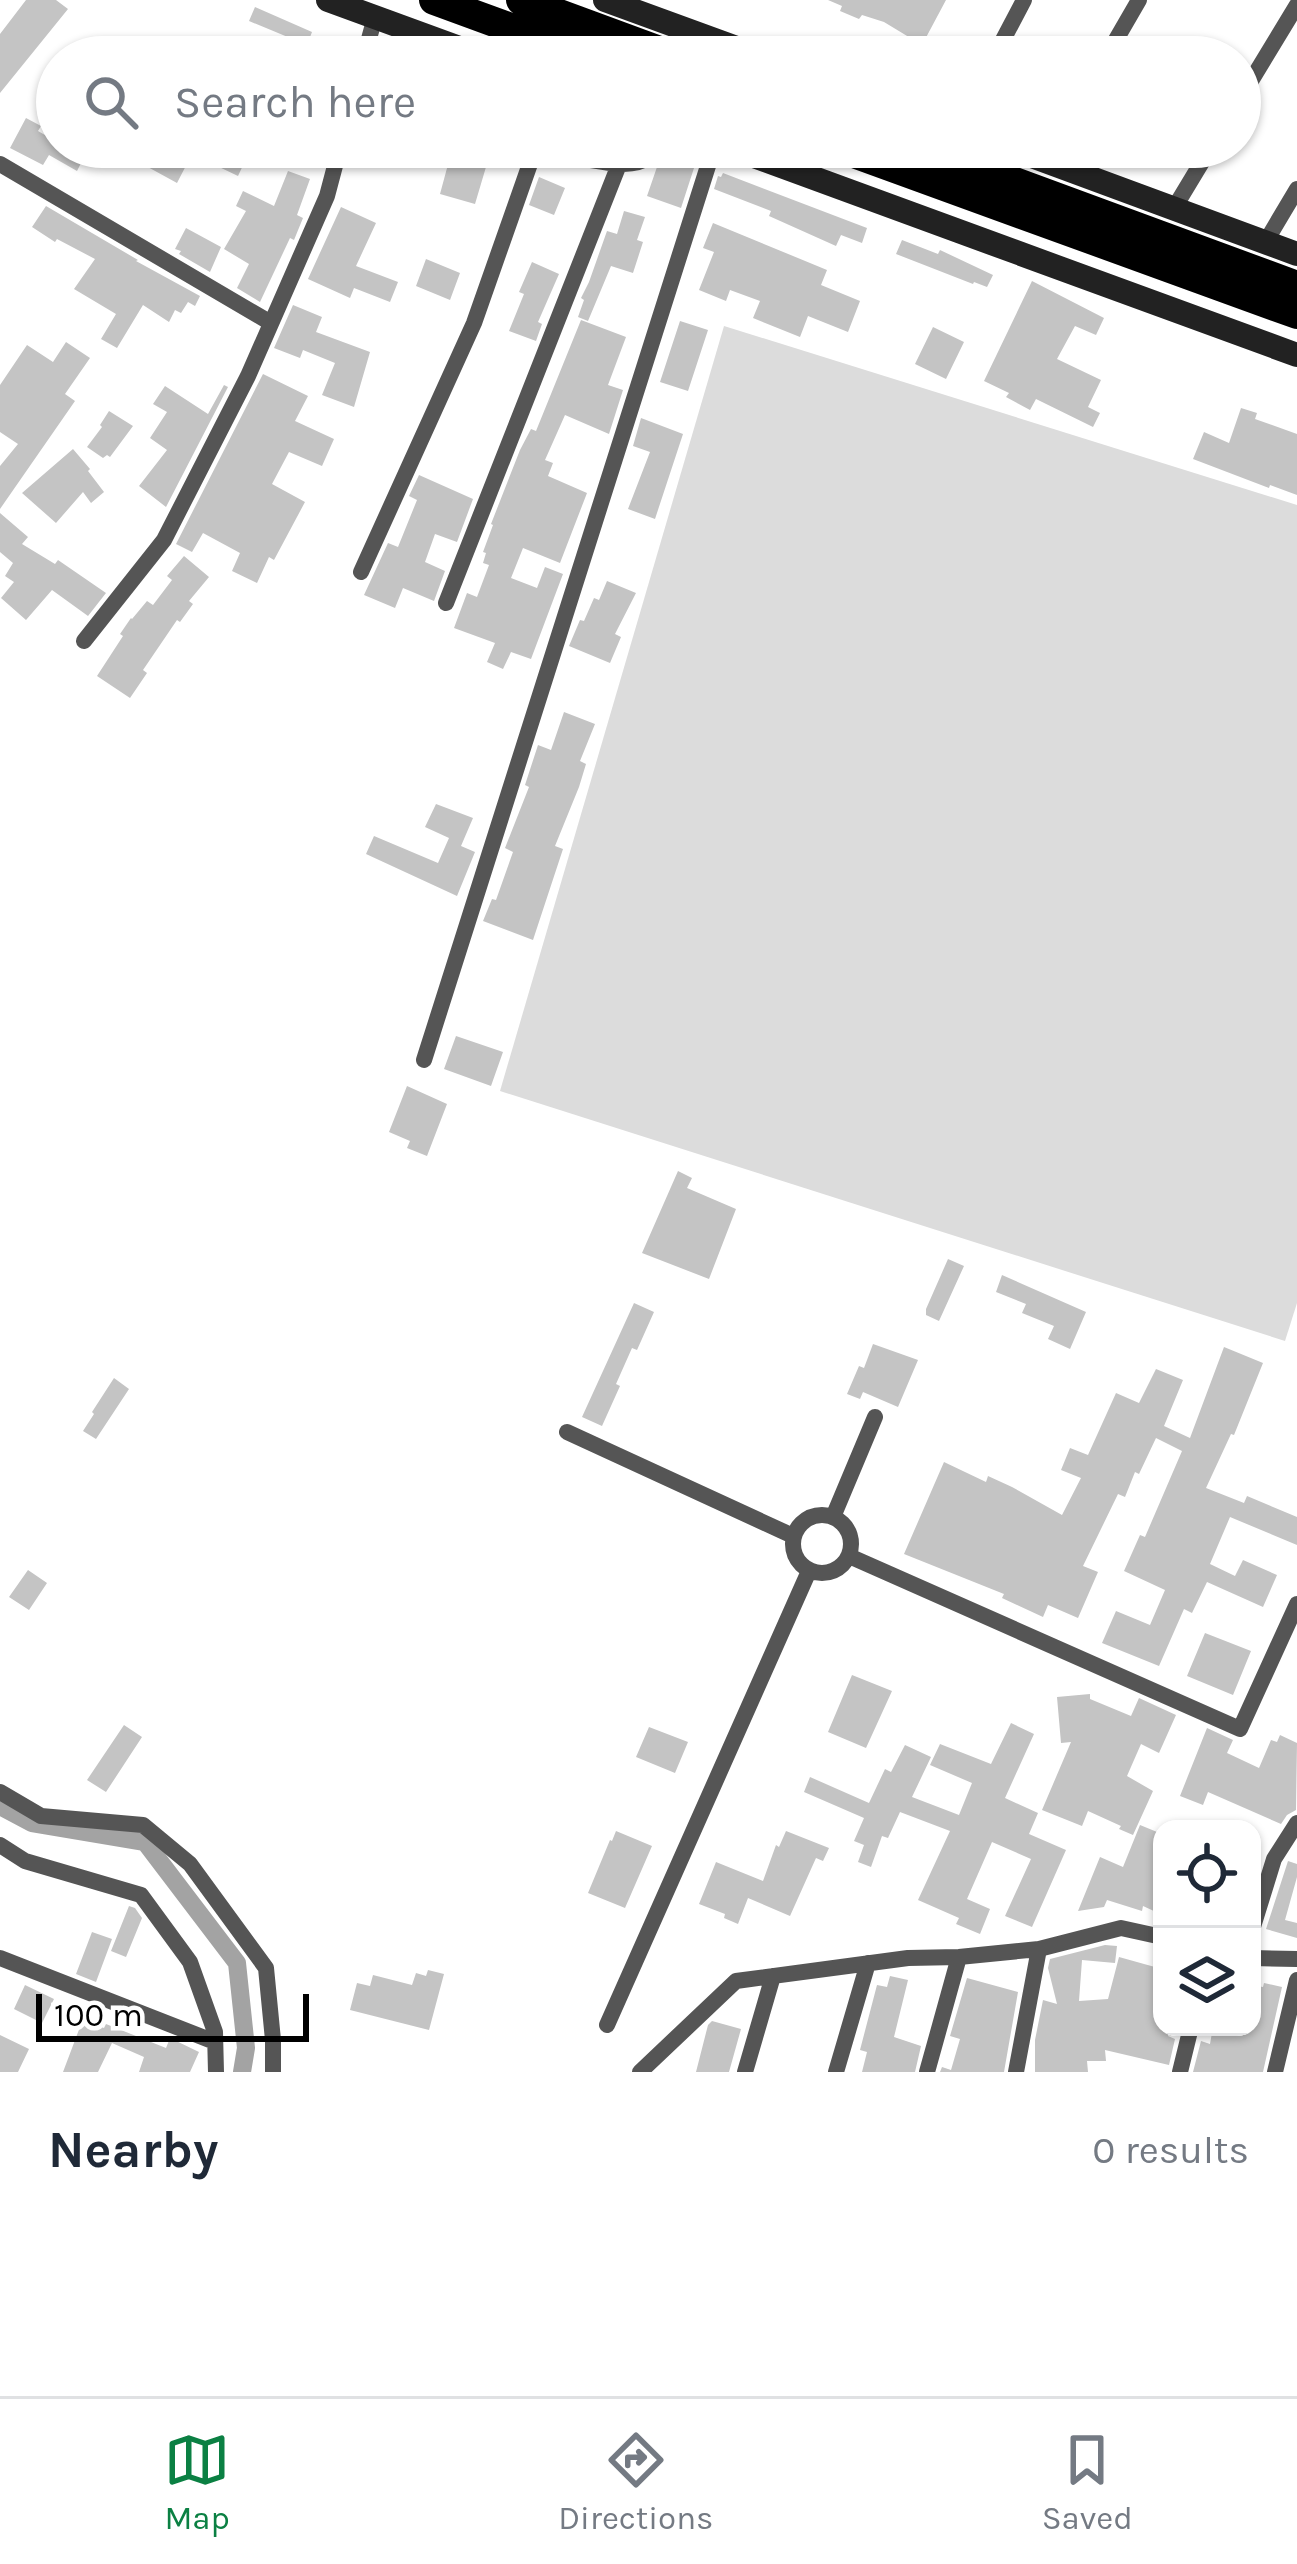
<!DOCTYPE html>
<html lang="en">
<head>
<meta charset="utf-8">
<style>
	:root { --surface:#fff; --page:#f2f2f3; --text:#1f2937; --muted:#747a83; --line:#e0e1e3; --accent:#0b8043 }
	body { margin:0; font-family:Karla,sans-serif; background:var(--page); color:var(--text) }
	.controls { position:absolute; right:36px; bottom:36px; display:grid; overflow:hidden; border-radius:24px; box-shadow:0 3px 9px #0004 }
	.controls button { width:108px; height:108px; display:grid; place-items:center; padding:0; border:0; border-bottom:3px solid var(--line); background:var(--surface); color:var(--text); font:60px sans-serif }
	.scale { position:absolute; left:36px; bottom:30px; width:273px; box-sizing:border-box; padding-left:12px; border:6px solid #000; border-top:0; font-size:33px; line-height:42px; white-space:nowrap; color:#000; -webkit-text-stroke:9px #fff; paint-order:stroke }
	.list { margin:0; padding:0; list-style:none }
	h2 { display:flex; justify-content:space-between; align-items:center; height:156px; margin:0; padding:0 48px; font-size:51px }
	h2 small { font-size:39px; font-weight:400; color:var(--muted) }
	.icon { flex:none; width:66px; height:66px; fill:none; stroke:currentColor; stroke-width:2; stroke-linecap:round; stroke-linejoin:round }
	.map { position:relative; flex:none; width:1297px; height:2072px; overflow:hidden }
	.search { position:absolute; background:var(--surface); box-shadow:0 3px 9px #0004; left:36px; right:36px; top:36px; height:132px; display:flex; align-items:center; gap:30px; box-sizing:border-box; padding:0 42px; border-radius:66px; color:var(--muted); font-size:45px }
	.sheet { height:324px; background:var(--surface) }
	nav { display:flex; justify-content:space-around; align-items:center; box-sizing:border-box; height:168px; border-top:3px solid var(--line); background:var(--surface); font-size:33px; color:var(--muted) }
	nav a { display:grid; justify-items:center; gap:6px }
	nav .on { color:var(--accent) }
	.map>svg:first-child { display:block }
</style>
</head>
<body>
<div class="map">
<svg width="1297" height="2072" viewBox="0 0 1297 2072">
	<rect width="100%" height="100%" fill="#fff"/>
	<!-- green -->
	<path fill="#dcdcdc" d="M724,326L1297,505V1303L1285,1341L500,1091Z"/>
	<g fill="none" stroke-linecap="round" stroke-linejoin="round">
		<!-- canal -->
		<path stroke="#a3a3a3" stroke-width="18" d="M0,1806L32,1823L145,1842L237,1963L246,2048L242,2072"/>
	</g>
	<!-- building -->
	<path fill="#c4c4c4" d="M26,0H56L68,9L0,93V34Z
		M828,0H946L922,45L884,22L862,15L859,19L840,11L842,6Z
		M255,7L312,32L307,45L249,21Z
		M26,118L41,126L38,131L57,142V147H66L84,157L77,171L49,155L43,165L10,148Z
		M155,147H219L246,159L238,176L192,154L177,183L146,166Z
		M450,157L486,167L475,204L440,194Z
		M670,160L694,168L681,208L647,196L657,167L661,162Z
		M288,171L310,179L297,215L303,218L294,240L290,238L260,302L237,288L249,264L224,249L246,211L236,206L243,191L274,206Z
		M723,173L867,228L862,243L841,235L836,246L769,216L771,211L714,189L718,176L721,177Z
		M539,177L565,188L554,215L529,205Z
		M46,206L138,260L136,261L200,296L195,306L188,302L181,313L175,310L169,322L143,305L117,348L101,339L116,314L74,289L95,259L57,239L55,242L32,227Z
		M341,207L376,223L356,266L398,282L390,302L354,288L350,298L308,279Z
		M624,211L645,217L637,240L643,242L633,273L611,266L588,321L578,317L584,300L581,298L589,282L607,231L617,234Z
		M713,223L827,270L821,285L860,301L848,332L808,316L800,337L753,318L760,301L730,290L726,301L699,290L714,252L703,248Z
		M186,228L221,247L210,272L179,254L181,251L175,249Z
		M902,240L938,254L940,250L993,275L987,287L974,282L973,284L896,254Z
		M426,259L460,273L450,300L416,286Z
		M532,262L559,274L538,322L542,324L536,341L509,331L524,294L519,292Z
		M1032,281L1104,318L1096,335L1075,326L1057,359L1101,380L1088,407L1100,413L1093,427L1036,399L1030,410L1006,397L1009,393L984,381Z
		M293,305L322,317L316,332L370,352L354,407L322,395L335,363L303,350L300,358L274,348Z
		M581,320L626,337L608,385L623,390L609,434L565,415L545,460L553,463L548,476L587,493L560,563L523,548L511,578L537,588L545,567L563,574L531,659L511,652L503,669L487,662L495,643L454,628L467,593L477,597L489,565L483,563L486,553L483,552L493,525L491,524L520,450L531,429L536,431Z
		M680,321L708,330L688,391L660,382Z
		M933,327L964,342L946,379L915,364Z
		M66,342L90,358L65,394L75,401L0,509V466L18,444L0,432V385L27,345L53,362Z
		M263,374L308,396L295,421L334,439L322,466L289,452L272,484L305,502L274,560L269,557L257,583L232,571L240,553L203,533L192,552L176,544Z
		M224,385L228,387L166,507L139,486L167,450L150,438L167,412L153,404L165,386L208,414Z
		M1241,408L1257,413L1255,419L1297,434V495L1270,485L1269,488L1193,459L1204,432L1229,443Z
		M109,411L133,426L110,457L107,455L103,458L87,447L102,427L100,425Z
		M641,418L683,434L655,519L628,509L650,452L633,446Z
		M73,449L90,469L88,471L104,492L91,503L83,492L56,523L22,493Z
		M419,475L473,499L457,542L435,534L425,562L445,571L434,601L403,588L395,608L364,595L388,543L398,547L417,500L409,496Z
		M0,513L28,537L22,544L55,564L58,560L106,593L88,616L52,590L26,620L1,598L14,582L5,576L13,563L0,552Z
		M184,556L209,577L189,601L193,604L180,622L177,620L143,670L147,673L130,698L97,676L123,636L120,634L131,618L132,619L147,601L153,605L172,580L167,576Z
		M607,581L636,593L615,634L621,637L610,663L569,646L580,620L584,621L594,598L599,600Z
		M564,712L595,724L580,761L586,764L579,787L555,846L563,849L533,940L483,921L492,899L496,900L513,852L505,848L529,787L525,785L538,745L551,750Z
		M436,804L473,818L461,846L475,852L457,896L366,854L374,836L438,863L449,838L425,827Z
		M456,1036L503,1052L491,1086L444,1069Z
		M407,1086L447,1104L427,1156L407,1148L410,1141L389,1132Z
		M678,1171L692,1178L687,1188L736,1209L709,1279L642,1253Z
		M948,1259L964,1266L939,1321L926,1315V1309Z
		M1002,1275L1086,1312L1070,1349L1048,1339L1054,1326L1022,1313L1026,1304L996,1292Z
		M634,1303L654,1312L637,1350L632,1348L616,1384L620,1386L602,1426L582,1417Z
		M873,1344L918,1360L898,1407L863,1392L860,1399L847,1394L859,1366L864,1368Z
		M1224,1347L1263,1363L1234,1435L1231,1434L1206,1488L1244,1503L1247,1496L1297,1517V1545L1230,1517L1210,1564L1235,1576L1243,1560L1277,1575L1263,1607L1207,1582L1192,1613L1184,1609L1159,1666L1102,1643L1116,1611L1150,1625L1165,1590L1124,1571L1140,1535L1145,1537L1182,1451L1156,1438L1139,1474L1135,1472L1125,1497L1118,1494L1083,1566L1098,1572L1078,1618L1048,1605L1043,1617L1002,1598L1004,1594L904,1554L944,1462L986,1482L988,1476L1012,1487L1062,1515L1081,1478L1061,1470L1070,1448L1088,1455L1116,1393L1139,1403L1156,1369L1183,1380L1164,1426L1190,1438Z
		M114,1378L129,1389L96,1439L83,1431L94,1414L92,1412Z
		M28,1570L47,1583L29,1610L9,1597Z
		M1205,1633L1251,1651L1233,1695L1187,1676Z
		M852,1675L892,1691L866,1748L828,1732Z
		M1090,1694V1699L1131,1716L1139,1698L1176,1715L1159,1753L1141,1744L1127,1776L1153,1791L1133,1835L1119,1829L1121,1826L1088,1811L1082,1826L1042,1810L1071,1742L1061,1743L1057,1697Z
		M1011,1723L1034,1734L1005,1798L1038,1813L1029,1834L1066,1850L1032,1927L1005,1916L1031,1859L992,1842L967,1899L990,1909L980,1934L956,1924L959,1918L918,1900L950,1831L900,1812L888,1838L882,1836L871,1867L858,1862L864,1845L854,1841L864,1818L804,1792L810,1777L869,1803L885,1769L891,1772L905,1745L931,1757L912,1797L959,1815L972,1783L930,1765L940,1744L991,1764Z
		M124,1725L142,1737L106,1792L87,1780Z
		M649,1727L688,1742L675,1773L636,1757Z
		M1207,1728L1233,1740L1227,1753L1259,1768L1271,1740L1277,1742L1280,1735L1297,1743L1296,1810L1287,1815L1281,1824L1208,1792L1203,1805L1180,1796Z
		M1140,1825L1162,1834V1857L1157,1876L1162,1878V1909L1158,1907L1156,1912L1143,1906L1142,1911L1107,1900L1104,1907L1078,1911L1100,1857L1123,1867Z
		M616,1831L652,1846L625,1908L588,1893L610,1840L612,1841Z
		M786,1831L829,1848L823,1861L816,1858L790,1916L748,1898L738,1924L724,1918L725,1914L699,1904L716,1862L763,1881L776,1845L779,1847Z
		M1288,1861L1297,1864V1877L1285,1920L1297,1923V1938L1266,1929Z
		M129,1906L135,1908L142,1918L126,1957L111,1951Z
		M92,1932L112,1939L96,1982L76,1974Z
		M1105,1945L1117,1946L1115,1963L1082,1960L1079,2001L1108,1999L1119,1957L1162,1969V2027H1170L1168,2036L1175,2039L1169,2065L1105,2050L1106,2061H1087L1088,2072H1035V2040L1043,2000L1057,2004L1048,1968L1050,1959Z
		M428,1970L444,1974L429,2030L350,2010L357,1983L370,1986L373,1975L412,1985L416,1973L426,1976Z
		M890,1976L908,1980L894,2037L921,2046L915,2072H862L867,2052L860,2050L877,1985L887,1987Z
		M967,1978L1018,1992L1004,2072H940L942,2067L951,2070L960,2039L950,2036Z
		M1264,1983L1282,1987L1263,2072H1193L1201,2041L1210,2044L1213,2027H1252V1985L1263,1987Z
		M25,1985L54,1999L42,2023L14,2009Z
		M83,2019L104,2028L106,2024L166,2048L170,2038L199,2052L190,2072H139L144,2057L112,2043L98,2072H63Z
		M712,2021L741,2029L729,2072H696L708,2025Z
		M0,2035L29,2049L18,2072H0Z"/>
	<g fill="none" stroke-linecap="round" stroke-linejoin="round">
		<!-- street -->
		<path stroke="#555" stroke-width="16" d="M364,57L375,17
			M994,57L1024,0
			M1106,57L1139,0
			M1240,99L1297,5
			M0,164L271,323
			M1173,210L1211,147
			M1265,243L1297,189
			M361,572L474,323L532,158C565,146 623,177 649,157L652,147
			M446,603L620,162
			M84,641L164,540L248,376L327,196L340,147
			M424,1060L714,147
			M567,1432L793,1536
			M793 1544a29 29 0 1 1 58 0a29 29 0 1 1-58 0Z
			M833,1517L875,1417
			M849,1556L1240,1729L1297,1604
			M0,1792L41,1816L143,1825L190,1864L266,1968L273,2040V2072
			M0,1845L25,1861L141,1895L190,1962L215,2032L216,2072
			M1252,1930L1274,1859L1297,1823
			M0,1958L215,2042
			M1252,1958L1297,1959
			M607,2025L809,1571
			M640,2072L736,1981L908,1958L959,1957L1039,1949L1121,1928L1162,1937
			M745,2072L773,1976
			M836,2072L868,1963
			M927,2072L959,1957
			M1016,2072L1039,1949
			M1180,2072L1191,2027
			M1275,2072L1297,1980"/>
		<!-- secondary -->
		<path stroke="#222" stroke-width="24" d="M328,0L484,57
			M605,0L761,57
			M729,147L1297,355
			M1007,147L1297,254"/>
		<!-- highway -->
		<path stroke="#000" stroke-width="30" d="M434,0L590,57
			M521,0L676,57
			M837,147L1297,314
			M920,147L1297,286"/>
	</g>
</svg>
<div class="controls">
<button><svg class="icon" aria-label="locate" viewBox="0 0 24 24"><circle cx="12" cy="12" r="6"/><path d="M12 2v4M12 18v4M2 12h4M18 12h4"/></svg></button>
<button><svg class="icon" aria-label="layers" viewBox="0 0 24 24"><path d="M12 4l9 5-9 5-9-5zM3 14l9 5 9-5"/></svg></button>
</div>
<div class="scale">100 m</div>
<div class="search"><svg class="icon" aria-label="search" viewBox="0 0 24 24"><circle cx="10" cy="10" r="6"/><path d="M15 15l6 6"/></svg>Search here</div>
</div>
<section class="sheet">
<h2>Nearby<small>0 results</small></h2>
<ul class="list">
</ul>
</section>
<nav>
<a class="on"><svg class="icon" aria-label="map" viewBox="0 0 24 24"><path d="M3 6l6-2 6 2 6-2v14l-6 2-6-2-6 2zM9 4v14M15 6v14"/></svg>Map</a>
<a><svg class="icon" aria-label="directions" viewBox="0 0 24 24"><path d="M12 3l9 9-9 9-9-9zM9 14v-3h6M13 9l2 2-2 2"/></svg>Directions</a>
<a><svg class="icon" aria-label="saved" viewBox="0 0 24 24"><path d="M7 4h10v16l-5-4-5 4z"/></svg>Saved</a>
</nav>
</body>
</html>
